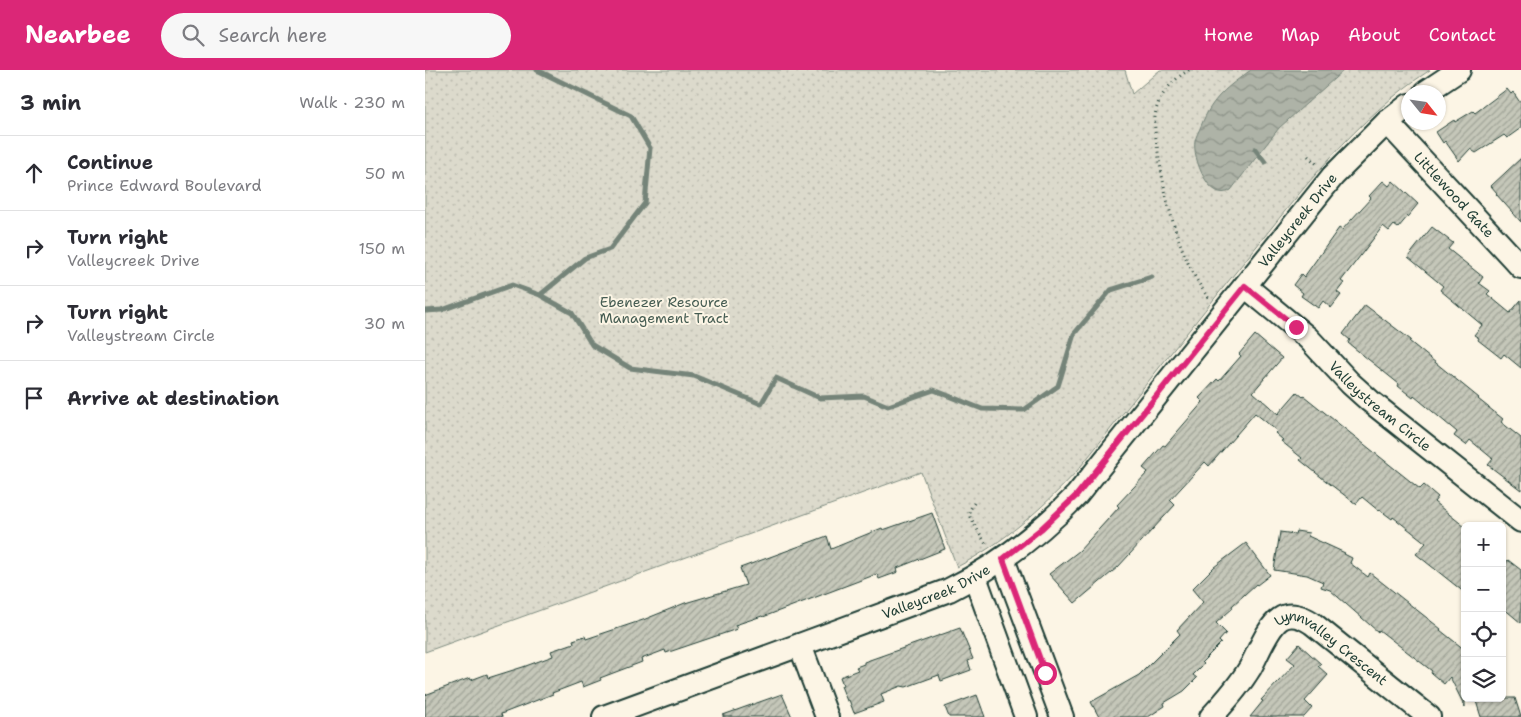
<!DOCTYPE html>
<html lang="en">
<head>
<meta charset="utf-8">
<style>
	:root { --surface:#fff; --page:#f7f7f7; --text:#2b2b33; --muted:#7c7c81; --line:#e1e1e2; --accent:#db2777 }
	body { margin:0; font-family:"Shantell Sans",sans-serif; background:var(--page); color:var(--text) }
	.controls { position:absolute; right:15px; bottom:15px; display:grid; overflow:hidden; border-radius:8px; box-shadow:0 1px 4px #0004 }
	.controls button { width:45px; height:45px; display:grid; place-items:center; padding:0; border:0; border-bottom:1px solid var(--line); background:var(--surface); color:var(--text); font:25px sans-serif }
	.compass { position:absolute; left:976px; top:15px; width:45px; height:45px; border-radius:50%; background:var(--surface); box-shadow:0 1px 4px #0004; rotate:120deg }
	.stop { position:absolute; width:15px; height:15px; margin:-11px; border:4px solid #db2777; border-radius:50%; background:#fff }
	.stop.end { background:#db2777; border-color:#fff; box-shadow:0 1px 5px #0008 }
	.list { margin:0; padding:0; list-style:none }
	h2 { display:flex; justify-content:space-between; align-items:center; height:65px; margin:0; padding:0 20px; font-size:21px }
	h2 small { font-size:16px; font-weight:400; color:var(--muted) }
	.list li { display:grid; grid-template-columns:32px 1fr auto; gap:15px; align-items:center; box-sizing:border-box; height:75px; padding:0 20px; border-top:1px solid var(--line) }
	.list b { display:block; font-size:19px; white-space:nowrap }
	.list p { margin:0; font-size:16px; white-space:nowrap; color:var(--muted) }
	.list em { font-size:16px; font-style:normal; color:var(--muted) }
	.icon { flex:none; width:28px; height:28px; fill:none; stroke:currentColor; stroke-width:2; stroke-linecap:round; stroke-linejoin:round }
	.map { position:relative; flex:none; width:1096px; height:647px; overflow:hidden }
	header { display:flex; align-items:center; gap:30px; box-sizing:border-box; height:70px; padding:0 25px; background:var(--accent); color:#fff }
	header strong { font-size:24px }
	nav { display:flex; gap:28px; margin-inline-start:auto; font-size:18px }
	.search { width:350px; height:45px; background:var(--page); display:flex; align-items:center; gap:12px; box-sizing:border-box; padding:0 18px; border-radius:28px; color:var(--muted); font-size:19px }
	main { display:flex }
	aside { flex:1; background:var(--surface) }
	.map>svg:first-child { display:block }
</style>
</head>
<body>
<header>
<strong>Nearbee</strong>
<div class="search"><svg class="icon" aria-label="search" viewBox="0 0 24 24"><circle cx="10" cy="10" r="6"/><path d="M15 15l6 6"/></svg>Search here</div>
<nav><a>Home</a><a>Map</a><a>About</a><a>Contact</a></nav>
</header>
<main>
<aside>
<h2>3 min<small>Walk · 230 m</small></h2>
<ul class="list">
<li><svg class="icon" aria-label="ahead" viewBox="0 0 24 24"><path d="M12 20V5M6 11l6-6 6 6"/></svg><div><b>Continue</b><p>Prince Edward Boulevard</p></div><em>50 m</em></li>
<li><svg class="icon" aria-label="right" viewBox="0 0 24 24"><path d="M7 20v-9h11M14 6l5 5-5 5"/></svg><div><b>Turn right</b><p>Valleycreek Drive</p></div><em>150 m</em></li>
<li><svg class="icon" aria-label="right" viewBox="0 0 24 24"><path d="M7 20v-9h11M14 6l5 5-5 5"/></svg><div><b>Turn right</b><p>Valleystream Circle</p></div><em>30 m</em></li>
<li><svg class="icon" aria-label="arrive" viewBox="0 0 24 24"><path d="M6 21V4h12l-3 4 3 4H6"/></svg><div><b>Arrive at destination</b></div></li>
</ul>
</aside>
<div class="map">
<svg width="1096" height="647" viewBox="0 0 1096 647">
	<defs>
		<pattern id="park-dots" width="8" height="8" patternUnits="userSpaceOnUse" patternTransform="scale(1.25)"><rect width="8" height="8" fill="#dcdacc"/><path d="M2 2h.1M6 6h.1" fill="none" stroke="#bcbcb0" stroke-width="1.8" stroke-linecap="round"/></pattern>
		<pattern id="water-waves" width="16" height="10" patternUnits="userSpaceOnUse" patternTransform="scale(1.25)"><rect width="16" height="10" fill="#aeb3a7"/><path d="M0 5q4-4 8 0t8 0" fill="none" stroke="#8d9389"/></pattern>
		<pattern id="building-hatch" width="6" height="6" patternUnits="userSpaceOnUse" patternTransform="scale(1.25)"><rect width="6" height="6" fill="#c5c7b9"/><path d="M-1 1l2-2M0 6l6-6M5 7l2-2" fill="none" stroke="#9fa397"/></pattern>
	</defs>
	<rect width="100%" height="100%" fill="#fcf5e5"/>
	<filter id="ink" filterUnits="userSpaceOnUse"><feTurbulence type="fractalNoise" baseFrequency=".02" numOctaves="2"/><feDisplacementMap in="SourceGraphic" scale="10" xChannelSelector="R" yChannelSelector="G"/><feConvolveMatrix kernelMatrix="1 2 1 2 8 2 1 2 1" color-interpolation-filters="sRGB"/></filter>
	<g filter="url(#ink)">
		<!-- park -->
		<path fill="url(#park-dots)" stroke="#7e8c80" d="M0,0H700L707,24L735,0H1005C929,50 879,118 823,187C765,258 709,330 652,401C617,439 578,473 532,497L496,402L0,582Z"/>
		<!-- water -->
		<path fill="url(#water-waves)" stroke="#758479" d="M826,0H919L854,58L806,120C784,134 767,87 770,71C771,66 774,61 776,56C787,28 802,17 826,0Z"/>
		<g fill="none" stroke-linecap="round" stroke-linejoin="round">
			<!-- stream -->
			<path stroke="#758479" stroke-width="5" d="M112,0L206,46L225,78L220,133L185,179L160,188L115,225
				M830,79L840,92
				M0,241L17,240L87,215L115,225L147,243L167,275L205,298L269,306L336,334L351,308L395,328L439,326L463,336L509,320L557,339L599,340L633,316L649,264L686,220L727,207"/>
		</g>
		<!-- building -->
		<path fill="url(#building-hatch)" stroke="#1f3d34" d="M1082,19L1086,24L1088,22L1096,34V58L1082,68L1079,65L1051,83L1045,79L1034,91L1020,71L1018,73L1011,62L1029,50L1030,52L1048,41L1050,43Z
			M1096,88V152L1071,124L1072,123L1066,116Z
			M958,111L964,116L968,111L993,134L973,158L969,155L964,161L958,156L916,211L919,213L912,222L916,225L906,238L898,231L893,238L876,226L878,223L868,215L876,204L879,207L914,158L917,160L946,128L944,126Z
			M1007,157L1028,173L1023,179L1058,207L1054,213L1065,221L1062,224L1085,243L1096,230V298L1079,284L1076,288L1053,270L1054,268L1049,265L1057,255L1015,220L1018,216L983,187Z
			M940,235L986,270L984,271L1054,328L1053,329L1078,349L1076,352L1096,368V420L1063,395L1068,389L1045,370L1041,375L1029,366L1032,362L989,326L988,328L973,316L974,314L923,273L925,270L918,264Z
			M830,265L857,288L828,322L853,344L872,322L878,327L879,326L995,419L999,415L1013,427L1009,432L1040,457V523L991,484L1001,473L968,447L967,449L955,440L954,441L937,427L931,434L901,411L875,390L877,388L856,371L858,370L850,363L852,361L830,343L784,396L780,392L745,430L750,435L693,497L650,533L624,504L654,481L694,437L692,435L723,402L718,398L738,375L740,376L778,332L774,328L792,309L794,311L816,286L814,284Z
			M507,443L520,479L472,498L473,502L454,509L452,504L338,547L337,546L310,555L312,559L241,583L240,580L216,589L217,592L175,608L176,610L158,617L156,612L127,623L128,624L76,644L77,647H0V625L45,608L46,610L62,604L63,608L98,597L128,586L126,581L149,573L148,570L160,566L161,569L218,550L260,533L321,515L315,498L402,466L406,479L457,458L458,460Z
			M871,461L884,463L883,466L920,483L919,484L927,488L925,493L943,507L945,503L1016,559L1015,560L1040,580V637L1025,607L1019,614L1006,603L1007,601L954,560L953,562L905,520L896,517L898,512L882,505L849,500L855,462L870,464Z
			M821,473L845,505L832,515L831,514L807,536L808,538L791,553L801,563L794,571L796,573L777,592L779,594L768,605L772,608L759,621L739,633L740,636L723,647H674L666,632L714,605L755,564L752,560L778,532L767,519L789,497Z
			M1083,490L1096,500V553L1077,537V497Z
			M535,558L548,589L543,591L546,600L516,611L514,605L481,617L476,616L456,624L459,632L429,643L424,630L422,631L416,616L418,615L415,607L433,600L431,597L439,594V592Z
			M874,574L896,594L893,596L903,605L880,631L887,638L879,647H825L838,631L836,630L870,594L862,588Z
			M357,624L367,647H298V645Z
			M552,625L560,647H524L520,637Z
			M1050,628H1090L1096,647H1056Z"/>
		<g fill="none" stroke-linecap="round" stroke-linejoin="round">
			<defs>
				<g id="minor">
					<path d="M1001,22L1034,0"/>
					<path id="s1" d="M962,52L1096,197"/>
					<path id="s2" d="M820,216L883,268L925,313L945,331L1096,451"/>
					<path d="M578,489L637,647"/>
					<path d="M550,507L601,647"/>
					<path d="M375,575L402,647"/>
					<path id="s3" d="M179,647L524,520C573,496 615,463 652,425L908,106L962,52L984,35"/>
					<path id="s4" d="M786,647C800,632 814,616 825,598C833,584 842,558 855,549C865,542 878,547 887,553L1004,647"/>
				</g>
			</defs>
			<!-- minor casing -->
			<use href="#minor" stroke="#1f3d34" stroke-width="26"/>
			<!-- path -->
			<path stroke="#1f3d34" stroke-width="3" stroke-dasharray="1 4" stroke-linecap="butt" d="M764,0C749,9 736,22 731,40C728,54 731,69 733,82C741,133 754,189 785,230
				M883,86L894,96
				M549,433L544,441L545,447L562,476"/>
			<!-- minor -->
			<use href="#minor" stroke="#fcf5e5" stroke-width="22"/>
		</g>
	</g>
	<g fill="none" stroke-linecap="round" stroke-linejoin="round" filter="url(#ink)">
		<!-- route -->
		<path stroke="#db2777" stroke-width="6" d="M620,603L578,489L616,459L652,425L820,216L871,257"/>
	</g>
	<g text-anchor="middle" stroke-width="4" stroke-linejoin="round" paint-order="stroke">
		<!-- street labels -->
		<g font-size="14" fill="#1f3d34" stroke="#fcf5e5">
			<text dy="5" stroke="none"><textPath href="#s1" startOffset="99">Littlewood Gate</textPath></text>
			<text dy="5" stroke="none"><textPath href="#s3" startOffset="880">Valleycreek Drive</textPath></text>
			<text dy="5" stroke="none"><textPath href="#s2" startOffset="181">Valleystream Circle</textPath></text>
			<text dy="5" stroke="none"><textPath href="#s3" startOffset="355">Valleycreek Drive</textPath></text>
			<text dy="5" stroke="none"><textPath href="#s4" startOffset="182">Lynnvalley Crescent</textPath></text>
		</g>
		<!-- park labels -->
		<g font-size="14" fill="#455c52" stroke="#fcf5e5">
			<text x="239" y="237">Ebenezer Resource<tspan x="239" dy="16">Management Tract</tspan></text>
		</g>
	</g>
</svg>
<div class="controls">
<button>+</button>
<button>−</button>
<button><svg class="icon" aria-label="locate" viewBox="0 0 24 24"><circle cx="12" cy="12" r="6"/><path d="M12 2v4M12 18v4M2 12h4M18 12h4"/></svg></button>
<button><svg class="icon" aria-label="layers" viewBox="0 0 24 24"><path d="M12 4l9 5-9 5-9-5zM3 14l9 5 9-5"/></svg></button>
</div>
<svg class="compass" viewBox="-18 -18 36 36"><path d="M0-13l5 13h-10z" fill="#e53935"/><path d="M0 13l5-13h-10z" fill="#7c7c81"/></svg>
<div class="stop" style="left:620px;top:603px"></div>
<div class="stop end" style="left:871px;top:257px"></div>
</div>
</main>
</body>
</html>
